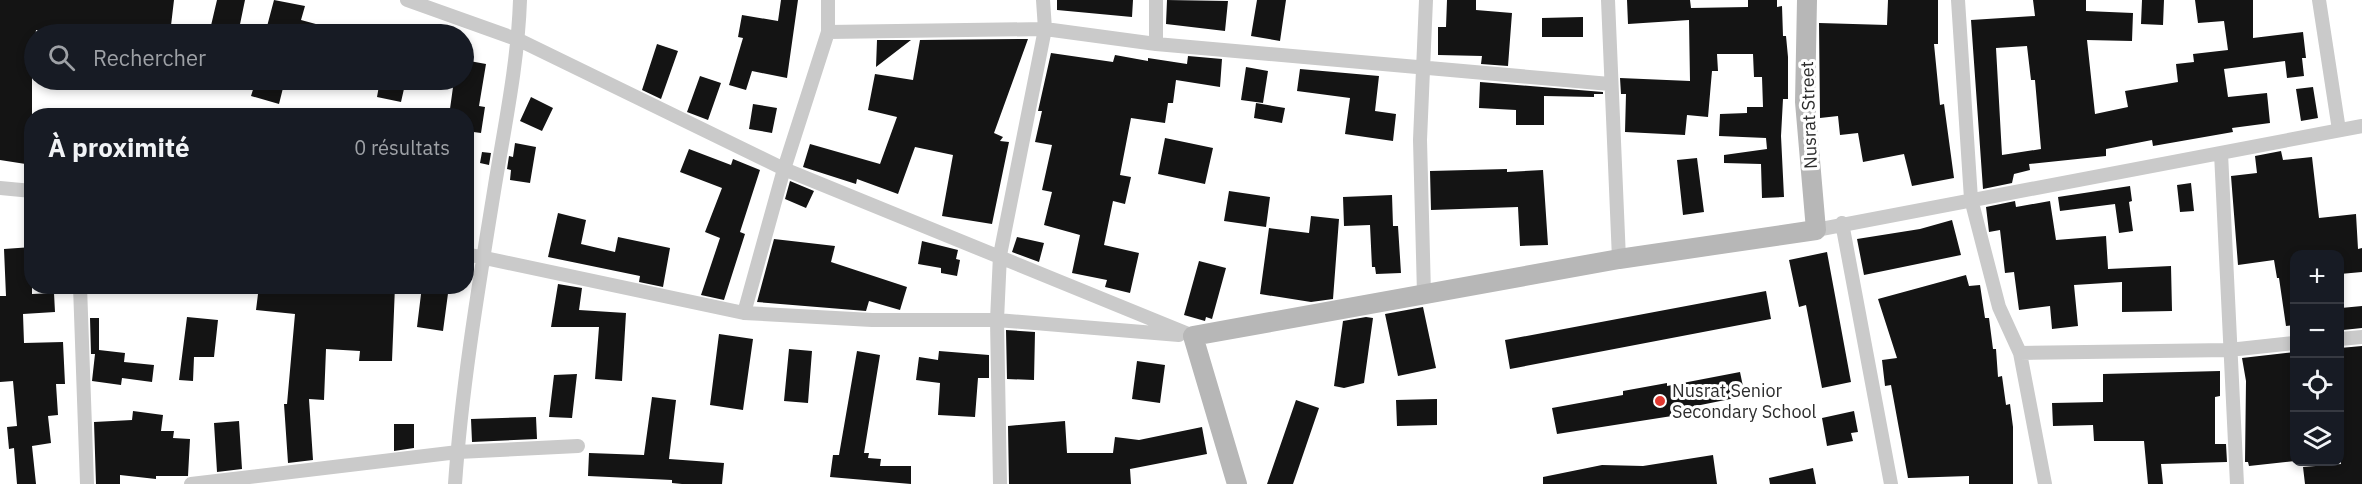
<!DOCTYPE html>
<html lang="fr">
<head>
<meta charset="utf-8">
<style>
	:root { --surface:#171b24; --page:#242831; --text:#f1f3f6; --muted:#9ea1a6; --line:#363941 }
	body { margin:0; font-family:"IBM Plex Sans",sans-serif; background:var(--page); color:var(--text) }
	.controls { position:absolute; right:18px; bottom:18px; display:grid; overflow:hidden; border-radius:12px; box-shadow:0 3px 9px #0003 }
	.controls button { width:54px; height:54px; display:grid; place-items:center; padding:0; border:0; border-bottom:2px solid var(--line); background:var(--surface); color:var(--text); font:30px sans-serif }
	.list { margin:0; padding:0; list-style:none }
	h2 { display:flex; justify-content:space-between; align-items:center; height:78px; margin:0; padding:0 24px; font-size:26px }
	h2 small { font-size:20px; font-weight:400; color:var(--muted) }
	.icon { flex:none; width:33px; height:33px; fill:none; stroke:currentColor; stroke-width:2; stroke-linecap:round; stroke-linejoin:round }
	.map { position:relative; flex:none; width:2362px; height:484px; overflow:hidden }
	.search { position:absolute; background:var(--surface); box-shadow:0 3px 9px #0003; left:24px; top:24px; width:450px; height:66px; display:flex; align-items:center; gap:15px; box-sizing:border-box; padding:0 21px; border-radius:33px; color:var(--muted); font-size:22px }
	.panel { position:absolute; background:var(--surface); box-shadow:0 3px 9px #0003; left:24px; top:108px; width:450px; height:186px; border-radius:24px }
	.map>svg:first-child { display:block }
</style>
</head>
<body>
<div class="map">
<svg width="2362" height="484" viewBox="0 0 2362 484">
	<rect width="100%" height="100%" fill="#fff"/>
	<!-- building -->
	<path fill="#141414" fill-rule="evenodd" d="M0,0H174L170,34H71L36,30L32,69V165L0,160Z
		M217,0H245L238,34H209Z
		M274,0L305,6L301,20L338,30V34H265Z
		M781,0H798L787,78L752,71L746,90L729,85L743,38L738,37L742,15L778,21Z
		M1057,0H1133L1132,17L1057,10Z
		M1167,0L1228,1L1225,31L1166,24Z
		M1257,0H1286L1280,41L1251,36Z
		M1447,0H1476V10L1512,13L1508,66L1481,64L1482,56L1438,55V27H1446Z
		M1627,0H1690L1691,8L1748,7V0H1777V7L1782,6L1783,36H1786L1788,57V99H1783L1781,136L1784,197L1762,198L1761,164L1724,163V155L1767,149L1766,138L1719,136L1720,114L1747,113V107H1763L1762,77H1754L1753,54H1717L1718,71H1712L1708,117L1687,115L1685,135L1625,132L1626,94H1621L1620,78L1690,81L1689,20L1628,24Z
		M1888,0H1938V44H1934L1940,105L1944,104L1954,178L1912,186L1904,154L1863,162L1858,133L1840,135L1838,116L1820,118L1819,23L1887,25Z
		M2033,0H2086V11L2133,13L2132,41L2087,40L2095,114L2128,107L2125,91L2178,82L2176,64L2194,62L2193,54L2228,50L2224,21L2198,23L2195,0H2253V38L2303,32L2306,58H2302L2304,76L2287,78L2285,61L2224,69L2228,97L2267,93L2270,123L2232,128L2233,132L2153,146L2152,140L2106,149V156L2029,164L2030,170L2014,174L2012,183L1983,189L1971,20L2035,16ZM2027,46L2031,80H2035L2041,149L2002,155L1996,48Z
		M2142,0H2164L2163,25L2141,24Z
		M1583,17V37H1542V18Z
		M1028,39L994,133L1003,137L1000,141L1009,142L992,224L942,216L953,155L915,147L898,194L857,179L856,184L803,167L810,144L880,164L897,117L868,110L875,74L913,80L920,40Z
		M877,40H911L876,67Z
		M657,44L678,51L661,99L642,90Z
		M1051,53L1113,62L1115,55L1148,61V58L1187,64L1188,56L1222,59L1220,87L1176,80L1173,103H1168L1165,123L1131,118L1120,175L1131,177L1125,204L1113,201L1104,245L1139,253L1130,293L1105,287L1107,280L1072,273L1080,235L1044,225L1052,192L1042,190L1052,145L1035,142L1042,111H1038Z
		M464,60L486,64L479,106L485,107L481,133L466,131V116H449L454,80H464Z
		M1246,67L1268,71L1263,103L1241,100Z
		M1300,69L1379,76L1375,111L1396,114L1393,141L1345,134L1350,98L1297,91Z
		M700,76L721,83L708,120L687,112Z
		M256,80H285L279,104L251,96Z
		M380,80H406L401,102L377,97Z
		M1480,82L1603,92V94H1594V97L1544,96V125H1516V110L1479,108Z
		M2313,87L2318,118L2301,121L2296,89Z
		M531,97L553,108L542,131L520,121Z
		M1256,103L1285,108L1282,123L1254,118Z
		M753,104L777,108L772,133L749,129Z
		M1165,138L1213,148L1205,184L1158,174Z
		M515,143L536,147L530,183L510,180L511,170L507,169L509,156L513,157Z
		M689,149L731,165L733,159L760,170L740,232L745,234L724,300L701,295L720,238L705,232L722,188L680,172Z
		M2281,151L2283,160L2312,157L2319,218L2356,214L2358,249L2362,248V272L2340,274V255H2295V325L2286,326L2279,278H2277L2274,260L2238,265L2231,176L2257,173L2255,156Z
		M482,152L491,153L489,165L480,163Z
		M1697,158L1704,212L1683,215L1677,160Z
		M1507,169V172L1543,170L1548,245L1520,246L1518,207L1431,210L1430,171Z
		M790,181L814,191L806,208L785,199Z
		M2191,183L2194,211L2180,212L2177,185Z
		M2130,186L2132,201L2129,202L2133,231L2119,233L2115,204L2060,211L2058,197Z
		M1229,191L1270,197L1266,227L1224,221Z
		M1392,195L1393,226H1398L1401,273L1376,274L1375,267H1372L1370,225L1344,226L1343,197Z
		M2015,201L2016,207L2050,201L2056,240L2106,236L2108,269L2171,266L2172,311L2122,312V282L2074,285L2078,326L2052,329L2050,306L2019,310L2014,272L2005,273L2000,230L1989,232L1986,207Z
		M558,213L586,220L581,244L615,252L618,237L670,248L663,287L639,282L640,276L548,257Z
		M1311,216L1339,219L1333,299L1311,302L1260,294L1269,228L1309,233Z
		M1952,220L1961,255L1864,275L1857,239L1920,229Z
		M1017,237L1044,243L1039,262L1012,252Z
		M774,239L835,246L831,262L907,287L900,310L869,301L866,311L757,302Z
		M922,241L958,250L956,259L960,260L957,276L941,273V268L918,264Z
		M32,247V294L54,293L55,312L23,314L24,343L63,342L65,384H56L58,415L48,416L51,443L32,446L36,484H17L14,448L9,449L7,427L17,426L13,381L0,382V296H6L4,249Z
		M1827,252L1851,382L1822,388L1806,305L1799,307L1789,260Z
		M1199,261L1226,268L1212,319L1206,317L1205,321L1184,315Z
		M1966,275L1969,286L1980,285L1985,318H1989L1993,349H1996L1998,377L2002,376L2006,405L2010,404L2013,427V484H1969V476L1908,478L1891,385L1885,386L1882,360L1897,358L1878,299Z
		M558,284L582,288L579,310L626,313L622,381L595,379L599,327H551Z
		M259,286H395L392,361H359L360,351L326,349L324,400L309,399L313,460L288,463L284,404H287L295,314L256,310Z
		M422,286H449L443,331L417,327Z
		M1766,291L1771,319L1510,369L1505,340Z
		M2362,306V328L2343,330L2341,308Z
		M1423,307L1436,368L1398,376L1385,314Z
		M187,317L218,320L214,357H194L193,381L179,380Z
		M1366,317L1373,318L1364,383L1344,388L1334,386L1343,321Z
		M90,318H99V350L125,353L124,362L154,365L152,382L122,378L121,385L92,381L95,354H91Z
		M1006,330L1035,332L1034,380L1007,379Z
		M719,334L753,339L743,410L710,405Z
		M2362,346V484H2305L2303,467L2341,464L2340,348Z
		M789,349L812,351L808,403L784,401Z
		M857,351L880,355L864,453H869L868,458L881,459L880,466H911V484L830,477L833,455H839Z
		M939,351L989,355V378H978L975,417L938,415L940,383L916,380L919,357L938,360Z
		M2295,352V461L2249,466L2248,462H2245L2246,381L2242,358Z
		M1137,361L1165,365L1160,403L1132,399Z
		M2220,371V396L2215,397V444H2226L2227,462L2161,464L2163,484H2148L2144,441H2094L2093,425L2053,426L2052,403L2103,402V374Z
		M1740,372L1745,396L1671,411L1672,416L1557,434L1552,408L1623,395V391L1667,383V386Z
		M577,374L572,418L549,417L554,375Z
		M652,397L676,400L669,459L724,463L722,484H682L672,483V480L588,476L589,453L644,455Z
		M1437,399V425L1397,426L1396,400Z
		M1296,400L1319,408L1293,484H1267Z
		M133,411L163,415L161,431H174L173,438L190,439L188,476H156V479L120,475V484H96L94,422L132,420Z
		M1854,411L1858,432L1851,433L1853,441L1827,446L1822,418Z
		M536,417L537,439L472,442L471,419Z
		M239,421L242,469L217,472L214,423Z
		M1065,421L1067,453H1113L1115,437L1139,440L1202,427L1207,454L1130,469L1131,484H1009L1008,426Z
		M394,424H414V448L394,451Z
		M1713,455L1717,484H1543V477L1602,465L1643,466Z
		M1813,468L1816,484H1770L1769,478Z"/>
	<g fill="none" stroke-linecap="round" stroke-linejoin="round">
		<!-- street -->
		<path stroke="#cacaca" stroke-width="14" d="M407,0L519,40L784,169L1193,336
			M1156,0V44
			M1608,0L1619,259
			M1958,0L1971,199L1999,307L2020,353
			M2319,0L2339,130
			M828,32L1045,29L1156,44L1610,84
			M2221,153L2237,484
			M0,188L32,191
			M1842,223L1891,484
			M1816,230L2362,126
			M466,254L744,313L872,320H997L1179,335
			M80,286L87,484
			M1424,294L1420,140L1426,0
			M744,313L784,169L828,32V0
			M2340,339L2362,337
			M191,484L458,452L578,446
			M455,484C462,384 479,284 495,185C505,124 518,62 520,0
			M1000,484L997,320L1000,255L1045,29L1043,0
			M2045,484L2020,353L2229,350L2294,343"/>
		<!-- secondary -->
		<path stroke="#b7b7b7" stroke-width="20" d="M1237,484L1193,336L1619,259L1816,230L1805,102L1807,0"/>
	</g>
	<!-- markers -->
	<circle fill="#e23931" stroke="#fff" stroke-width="2" cx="1660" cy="401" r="6"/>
	<g text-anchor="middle" stroke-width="6" stroke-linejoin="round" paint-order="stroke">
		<!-- street labels -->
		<g font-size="18" fill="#2d2d2d" stroke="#fff">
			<text transform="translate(1809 115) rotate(-92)" y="6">Nusrat Street</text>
		</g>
		<!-- poi labels -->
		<g font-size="18" fill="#2d2d2d" stroke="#fff" text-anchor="start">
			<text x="1672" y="397">Nusrat Senior<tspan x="1672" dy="21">Secondary School</tspan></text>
		</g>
	</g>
</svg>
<div class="controls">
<button>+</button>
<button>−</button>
<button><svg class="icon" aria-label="locate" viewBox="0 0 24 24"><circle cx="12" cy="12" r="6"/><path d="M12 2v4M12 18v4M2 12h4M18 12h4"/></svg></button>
<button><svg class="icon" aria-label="layers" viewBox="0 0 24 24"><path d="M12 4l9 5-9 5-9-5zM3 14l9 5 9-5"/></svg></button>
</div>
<div class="search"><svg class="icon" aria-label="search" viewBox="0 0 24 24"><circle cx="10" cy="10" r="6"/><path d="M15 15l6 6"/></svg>Rechercher</div>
<section class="panel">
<h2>À proximité<small>0 résultats</small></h2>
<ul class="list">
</ul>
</section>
</div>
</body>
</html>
